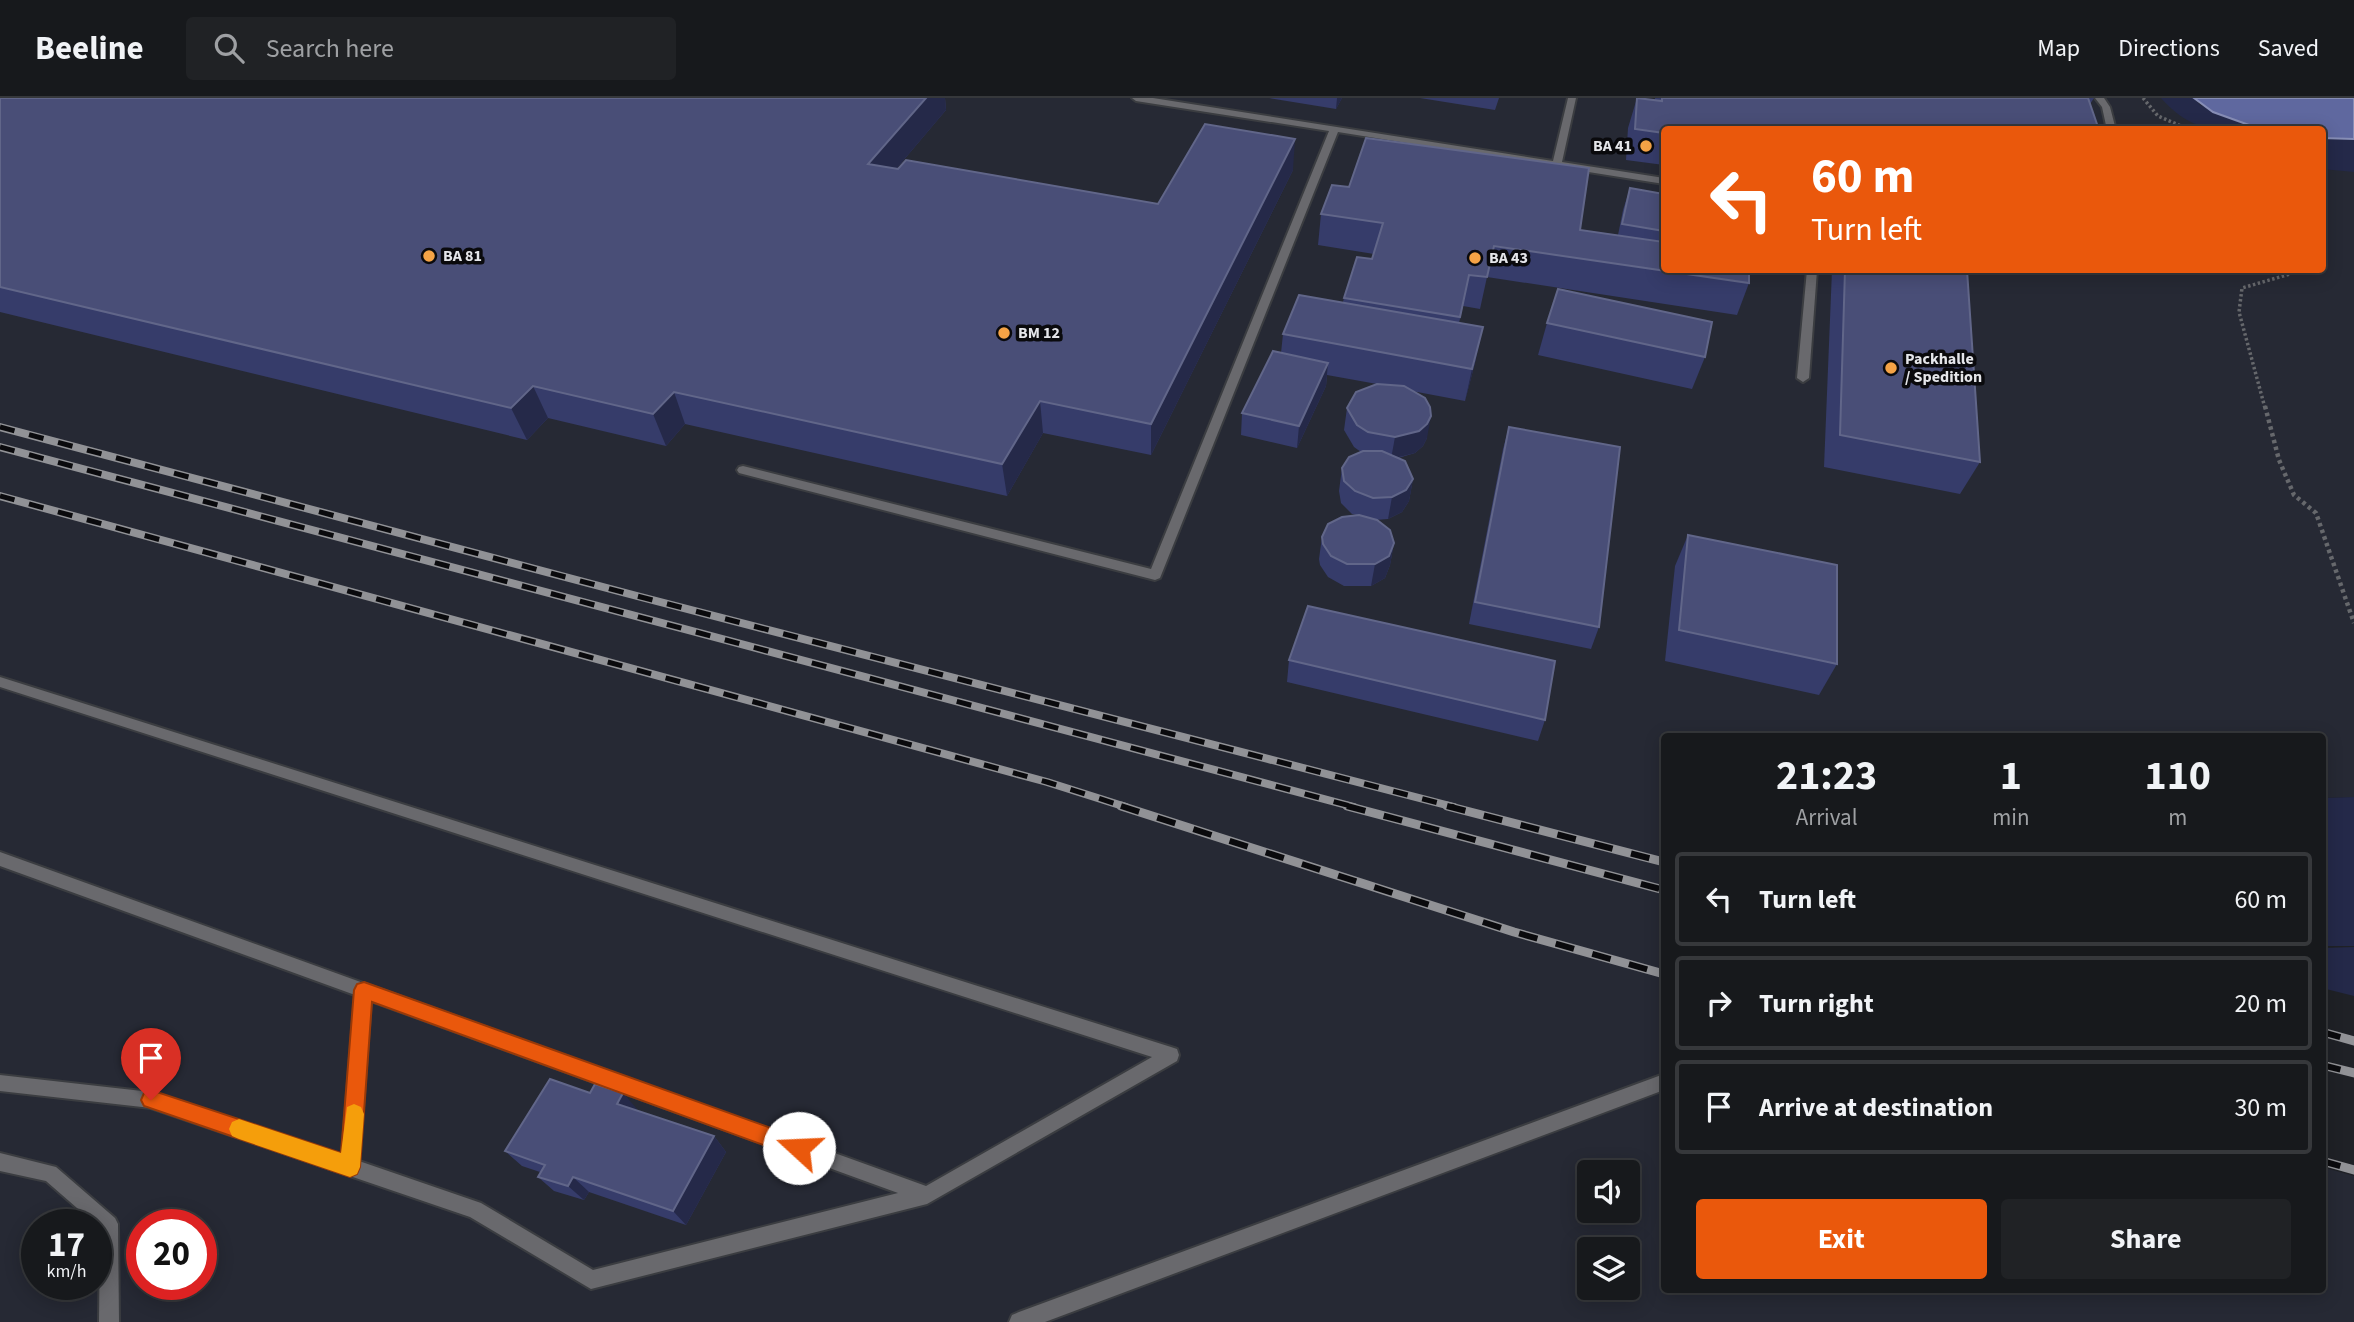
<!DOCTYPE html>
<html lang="en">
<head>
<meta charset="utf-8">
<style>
  body { margin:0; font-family:"Source Sans 3",sans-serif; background:#202225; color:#f1f3f6; height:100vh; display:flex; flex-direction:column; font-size:26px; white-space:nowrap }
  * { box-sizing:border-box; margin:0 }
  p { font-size:23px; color:#9ea0a3 }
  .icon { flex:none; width:38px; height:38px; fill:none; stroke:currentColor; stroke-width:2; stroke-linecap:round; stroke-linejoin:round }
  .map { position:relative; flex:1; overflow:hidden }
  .drawer { position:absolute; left:1661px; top:635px; width:665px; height:560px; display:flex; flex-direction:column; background:#17191c; border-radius:7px; box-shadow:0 4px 18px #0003,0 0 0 2px #36383b }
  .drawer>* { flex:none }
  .hud { position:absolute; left:1661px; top:28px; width:665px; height:147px; border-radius:7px; box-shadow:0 4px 18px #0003,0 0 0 2px #36383b; background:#ea580c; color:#fff; overflow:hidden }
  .fabs { position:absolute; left:1577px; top:1062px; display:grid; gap:14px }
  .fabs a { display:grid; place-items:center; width:63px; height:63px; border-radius:7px; background:#17191c; box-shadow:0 4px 18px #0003,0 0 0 2px #36383b; font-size:35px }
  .speed { position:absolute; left:21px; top:1111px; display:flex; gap:14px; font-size:35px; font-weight:700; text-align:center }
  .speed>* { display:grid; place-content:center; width:91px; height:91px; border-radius:50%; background:#17191c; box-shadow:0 4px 18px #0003,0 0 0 2px #36383b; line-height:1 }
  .speed small { font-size:18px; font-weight:400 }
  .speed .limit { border:10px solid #d22; background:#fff; color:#111 }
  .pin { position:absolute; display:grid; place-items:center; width:60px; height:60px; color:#fff; margin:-72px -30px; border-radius:50% 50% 50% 0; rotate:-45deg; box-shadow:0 0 7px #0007 }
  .pin .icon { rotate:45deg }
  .me { position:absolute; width:77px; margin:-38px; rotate:290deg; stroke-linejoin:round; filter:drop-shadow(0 0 5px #0008) }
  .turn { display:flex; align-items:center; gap:24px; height:147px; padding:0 35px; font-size:32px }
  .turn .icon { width:91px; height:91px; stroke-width:2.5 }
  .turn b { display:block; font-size:49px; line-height:60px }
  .eta { display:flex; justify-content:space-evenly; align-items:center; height:119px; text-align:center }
  .eta b { font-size:42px; font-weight:700; line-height:49px }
  .button { display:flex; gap:14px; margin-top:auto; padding:14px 35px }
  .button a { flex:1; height:80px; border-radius:7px; background:#ea580c; color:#fff; font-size:28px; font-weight:700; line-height:80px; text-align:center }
  .button a+a { background:#202225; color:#f1f3f6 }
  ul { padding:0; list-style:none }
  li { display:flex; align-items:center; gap:21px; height:94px; margin:0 14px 10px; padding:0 21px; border:4px solid #36383b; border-radius:7px }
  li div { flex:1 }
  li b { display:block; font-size:26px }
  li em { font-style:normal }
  header { display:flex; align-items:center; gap:42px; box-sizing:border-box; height:98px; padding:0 35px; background:#17191c; border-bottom:2px solid #36383b }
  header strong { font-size:33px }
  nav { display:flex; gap:38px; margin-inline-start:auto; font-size:24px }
  .search { width:490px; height:63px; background:#202225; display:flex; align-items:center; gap:18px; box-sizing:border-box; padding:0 24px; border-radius:7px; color:#9ea0a3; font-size:26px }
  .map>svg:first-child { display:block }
  .built { fill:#262934; fill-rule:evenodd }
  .green { fill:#242949 }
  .water { fill:#5f689f; stroke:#878eb6; stroke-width:2 }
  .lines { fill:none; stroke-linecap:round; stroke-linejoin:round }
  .lane-casing { stroke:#3b3d41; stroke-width:4 }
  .street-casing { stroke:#3b3d41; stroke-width:4 }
  .path-far1 { stroke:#66686c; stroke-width:3.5; stroke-dasharray:2.5 2.5; stroke-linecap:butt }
  .path { stroke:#66686c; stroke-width:4.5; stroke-dasharray:3.5 3.5; stroke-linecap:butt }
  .lane { fill:#69696d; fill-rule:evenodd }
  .street { fill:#69696d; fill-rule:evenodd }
  .rail-far1-casing { stroke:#919296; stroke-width:8 }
  .rail-casing { stroke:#919296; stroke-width:9 }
  .rail-far1 { stroke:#0a0a0d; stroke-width:5; stroke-dasharray:15; stroke-linecap:butt }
  .rail { stroke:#0a0a0d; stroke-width:6; stroke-dasharray:19; stroke-linecap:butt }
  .wall { fill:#363c6a }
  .shaded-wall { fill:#252949 }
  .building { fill:#494e77; stroke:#616689; stroke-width:2 }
  .route { fill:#ea580c; stroke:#983908; stroke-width:2 }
  .slow { fill:#f59e0b }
  .poi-dot { fill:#f5a346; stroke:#0a0a0d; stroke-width:2.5 }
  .labels { text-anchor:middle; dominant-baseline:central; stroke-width:7; stroke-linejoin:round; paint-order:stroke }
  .far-poi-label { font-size:16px; font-weight:bold; fill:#e5e6ea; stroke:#0a0a0d; text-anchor:start }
</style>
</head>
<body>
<header>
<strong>Beeline</strong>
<div class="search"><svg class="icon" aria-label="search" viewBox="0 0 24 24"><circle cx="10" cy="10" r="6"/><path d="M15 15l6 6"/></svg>Search here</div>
<nav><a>Map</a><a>Directions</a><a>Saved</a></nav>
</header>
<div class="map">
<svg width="2354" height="1224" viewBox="0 0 2354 1224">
  <rect width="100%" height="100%" fill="#1f2126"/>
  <!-- built -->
  <path class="built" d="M 0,0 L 2354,0 L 2354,699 L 2322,700 L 2322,639 L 1664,639 L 1664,1192 L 2322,1192 L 2322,1069 L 2354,1078 L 2354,1224 L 0,1224 ZM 1664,32 L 2322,32 L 2322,172 L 1664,172 ZM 1589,1074 L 1628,1074 L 1628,1113 L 1589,1113 ZM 37,1127 L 96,1127 L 96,1186 L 37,1186 ZM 142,1127 L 201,1127 L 201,1186 L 142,1186 ZM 1589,1152 L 1628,1152 L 1628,1190 L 1589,1190 Z"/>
  <!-- green -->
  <g class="green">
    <path d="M 2161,0 L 2194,0 L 2200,7 L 2260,31 C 2216,31 2193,36 2161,0 Z"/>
    <path d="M 2322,40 L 2354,41 L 2354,74 L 2322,71 Z"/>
    <path d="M 2354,699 L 2354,848 L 2322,848 L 2322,700 Z"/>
    <path d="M 2354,849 L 2354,898 L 2322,890 L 2322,850 Z"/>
  </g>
  <!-- water -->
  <path class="water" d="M 2194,0 L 2354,0 L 2354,41 L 2322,40 L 2322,32 L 2260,31 L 2213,14 Z"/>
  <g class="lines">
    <!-- lane casing -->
    <g class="lane-casing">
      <g id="lane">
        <path d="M 1132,0 L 1153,0 L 1553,63 L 1568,0 L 1576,0 L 1562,64 L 1664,80 L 1664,86 L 1338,34 L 1160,480 L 1155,482 L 739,375 L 737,372 L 739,369 L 743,368 L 1151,471 L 1329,33 L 1136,3 Z"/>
        <path d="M 2095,0 L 2104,0 L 2110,9 L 2116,32 L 2107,32 L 2102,9 Z"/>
        <path d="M 1807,172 L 1817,172 L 1809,280 L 1803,284 L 1797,280 Z"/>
        <path d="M 0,579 L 1171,949 L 1177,951 L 1179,957 L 1177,963 L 927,1106 L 591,1191 L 470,1119 L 151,1010 L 0,993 L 0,977 L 151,994 L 342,1057 L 355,897 L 0,768 L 0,754 L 926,1088 L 1152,959 L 0,589 ZM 371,903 L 898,1095 L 593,1172 L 481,1105 L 359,1063 Z"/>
        <path d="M 1664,976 L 1664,992 L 1045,1224 L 1009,1224 L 1012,1217 L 1019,1214 Z"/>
      </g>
    </g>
    <!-- street casing -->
    <g class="street-casing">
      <path id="street" d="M 0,1055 L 56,1069 L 115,1120 L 118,1126 L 119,1224 L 99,1224 L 100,1130 L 46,1083 L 0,1073 Z"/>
    </g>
    <!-- path-far1 -->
    <g class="path-far1">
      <path d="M 2143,0 L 2158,18 L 2190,32"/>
      <path d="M 2265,310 L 2239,214 L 2242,190 L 2290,176 L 2291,172"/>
    </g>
    <!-- path -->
    <path class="path" d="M 2265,308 L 2279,362 L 2294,397 L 2316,415 L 2354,525"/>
    <!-- lane -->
    <use href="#lane" class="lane"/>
    <!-- street -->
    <use href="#street" class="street"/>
    <!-- rail-far1 casing -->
    <g class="rail-far1-casing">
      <g id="rail-far1">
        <path d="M 0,329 L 637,498 L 1454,709"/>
        <path d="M 0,349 L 1354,709"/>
        <path d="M 0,398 L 1047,684 L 1126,709"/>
      </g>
    </g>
    <!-- rail casing -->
    <g class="rail-casing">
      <g id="rail">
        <path d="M 1121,708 L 1514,834 L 1664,876"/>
        <path d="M 1347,708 L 1664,792"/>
        <path d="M 1447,708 L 1664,764"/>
        <path d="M 2322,934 L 2354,943"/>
        <path d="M 2322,967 L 2354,975"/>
        <path d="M 2322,1063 L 2354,1072"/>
      </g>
    </g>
    <!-- rail-far1 -->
    <use href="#rail-far1" class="rail-far1"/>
    <!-- rail -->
    <use href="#rail" class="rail"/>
  </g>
  <!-- wall -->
  <g class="wall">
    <path d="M 0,0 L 945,0 L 946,12 L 896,71 L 1158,106 L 1293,72 L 1151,357 L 1043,335 L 1007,398 L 685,326 L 666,348 L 548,320 L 527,342 L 0,214 Z"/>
    <path d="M 1269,0 L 1342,0 L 1336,11 Z"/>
    <path d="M 1420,0 L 1499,0 L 1495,12 Z"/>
    <path d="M 1637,0 L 1655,2 L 1655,0 L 2094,0 L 2090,6 L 1664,32 L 1664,67 L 1626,62 L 1628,30 Z"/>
    <path d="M 1630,90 L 1664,96 L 1664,172 L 1776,172 L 1774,176 L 1749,172 L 1749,185 L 1737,217 L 1487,179 L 1480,211 L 1463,208 L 1459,225 L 1476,261 L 1465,303 L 1412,293 L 1427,340 L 1423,348 L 1415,355 L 1398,360 L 1413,381 L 1409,403 L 1402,414 L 1388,421 L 1375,422 L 1394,445 L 1390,467 L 1385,480 L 1371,488 L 1344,488 L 1328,479 L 1320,467 L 1319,461 L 1322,439 L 1356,417 L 1352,416 L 1341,405 L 1339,393 L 1342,370 L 1361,354 L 1354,349 L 1344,332 L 1347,310 L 1377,286 L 1327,277 L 1326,288 L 1297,350 L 1241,337 L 1242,315 L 1281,255 L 1283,236 L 1343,204 L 1344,200 L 1372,161 L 1374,156 L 1318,147 L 1321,116 L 1580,132 L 1618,137 L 1623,112 Z"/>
    <path d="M 1832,172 L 1967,172 L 1980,364 L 1960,396 L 1824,369 Z"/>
    <path d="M 1547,225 L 1705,259 L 1692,291 L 1538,257 Z"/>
    <path d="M 1509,329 L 1599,529 L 1591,551 L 1469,526 L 1503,351 Z"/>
    <path d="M 1688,437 L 1837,566 L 1819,597 L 1665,563 L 1675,468 Z"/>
    <path d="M 1289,562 L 1545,622 L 1538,643 L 1287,584 Z"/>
    <path d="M 623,995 L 636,1012 L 714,1038 L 726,1054 L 686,1127 L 589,1094 L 584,1102 L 554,1093 L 538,1079 L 540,1074 L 522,1068 L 505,1053 Z"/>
  </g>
  <!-- shaded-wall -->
  <g class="shaded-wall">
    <path d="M 926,0 L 945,0 L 946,12 L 874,97 L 868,66 Z"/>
    <path d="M 1337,0 L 1342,0 L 1336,11 Z"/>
    <path d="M 1295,41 L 1293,72 L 1151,357 L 1151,326 Z"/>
    <path d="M 1483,229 L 1476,261 L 1465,303 L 1472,271 Z"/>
    <path d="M 1328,265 L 1326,288 L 1297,350 L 1299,328 Z"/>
    <path d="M 533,288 L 548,320 L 527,342 L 511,310 Z"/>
    <path d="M 674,294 L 685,326 L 666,348 L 653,316 Z"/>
    <path d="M 1040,303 L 1043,335 L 1007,398 L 1002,366 Z"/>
    <path d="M 1431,318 L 1427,340 L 1423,348 L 1415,355 L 1391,361 L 1395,339 Z"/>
    <path d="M 1413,381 L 1409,403 L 1402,414 L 1388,421 L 1392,399 Z"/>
    <path d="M 1394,445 L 1390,467 L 1385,480 L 1371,488 L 1375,466 Z"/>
    <path d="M 623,995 L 637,1011 L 631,1021 L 617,1006 Z"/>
    <path d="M 714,1038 L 726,1054 L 686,1127 L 673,1113 Z"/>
    <path d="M 573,1079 L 589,1094 L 584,1102 L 568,1088 Z"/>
  </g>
  <!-- building -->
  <g class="building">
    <path d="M 0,0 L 926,0 L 868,66 L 898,71 L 906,62 L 1158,106 L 1205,26 L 1295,41 L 1151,326 L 1040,303 L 1002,366 L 674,294 L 653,316 L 533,288 L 511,310 L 0,189 Z"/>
    <path d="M 1637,0 L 1662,3 L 1662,0 L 2088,0 L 2099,32 L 1664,32 L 1664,35 L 1635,31 Z"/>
    <path d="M 1366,40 L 1589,70 L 1580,132 L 1664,144 L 1664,172 L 1749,172 L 1749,185 L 1494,148 L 1487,179 L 1469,177 L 1460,219 L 1344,200 L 1357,159 L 1372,161 L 1383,125 L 1321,116 L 1332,87 L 1349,89 Z"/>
    <path d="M 1630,90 L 1664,96 L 1664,133 L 1622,126 Z"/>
    <path d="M 1845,172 L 1967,172 L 1980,364 L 1840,337 Z"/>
    <path d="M 1558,191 L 1712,224 L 1705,259 L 1547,225 Z"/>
    <path d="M 1299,197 L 1483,229 L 1472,271 L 1283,236 Z"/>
    <path d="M 1273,253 L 1328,265 L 1299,328 L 1242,315 Z"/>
    <path d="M 1377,286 L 1404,288 L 1425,300 L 1430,309 L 1431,318 L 1427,326 L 1419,333 L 1395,339 L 1368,334 L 1357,327 L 1347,310 L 1356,294 Z"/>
    <path d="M 1509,329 L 1620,349 L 1599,529 L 1475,504 Z"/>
    <path d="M 1363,353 L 1382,353 L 1405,363 L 1413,381 L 1406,392 L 1392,399 L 1373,400 L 1355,393 L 1344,383 L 1342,370 L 1349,359 Z"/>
    <path d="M 1359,417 L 1377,422 L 1390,432 L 1394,445 L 1389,458 L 1375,466 L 1347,466 L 1331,458 L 1323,446 L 1322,439 L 1328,426 L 1342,419 Z"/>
    <path d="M 1688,437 L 1837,467 L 1837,566 L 1679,532 Z"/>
    <path d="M 1308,508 L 1555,563 L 1545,622 L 1289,562 Z"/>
    <path d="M 550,981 L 590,995 L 595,986 L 623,995 L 617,1006 L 714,1038 L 673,1113 L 573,1079 L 568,1088 L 538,1079 L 545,1067 L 505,1053 Z"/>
  </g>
  <!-- route -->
  <path class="route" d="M 364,884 L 799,1040 L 806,1043 L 809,1050 L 806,1057 L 799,1060 L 372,904 L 360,1069 L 357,1076 L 350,1079 L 144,1008 L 141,1002 L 144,995 L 151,992 L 341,1055 L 354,892 L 357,886 Z"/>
  <!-- slow -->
  <path class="slow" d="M 354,1006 L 361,1009 L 364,1016 L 360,1069 L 357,1076 L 350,1079 L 239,1041 L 232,1038 L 229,1031 L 232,1024 L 239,1021 L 341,1055 L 347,1009 Z"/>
  <!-- markers -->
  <g class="poi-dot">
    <circle cx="1646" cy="48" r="7"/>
    <circle cx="429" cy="158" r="7"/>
    <circle cx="1475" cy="160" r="7"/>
    <circle cx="1004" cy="235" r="7"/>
    <circle cx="1891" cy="270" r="7"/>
  </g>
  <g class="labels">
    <!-- far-poi labels -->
    <g class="far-poi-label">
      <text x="1632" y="48" text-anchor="end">BA 41</text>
      <text x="443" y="158">BA 81</text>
      <text x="1489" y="160">BA 43</text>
      <text x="1018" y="235">BM 12</text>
      <text x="1905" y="261">Packhalle<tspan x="1905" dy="18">/ Spedition</tspan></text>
    </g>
  </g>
</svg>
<div class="fabs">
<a><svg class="icon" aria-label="sound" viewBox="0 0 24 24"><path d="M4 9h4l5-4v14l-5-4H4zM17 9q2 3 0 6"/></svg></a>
<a><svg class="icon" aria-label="layers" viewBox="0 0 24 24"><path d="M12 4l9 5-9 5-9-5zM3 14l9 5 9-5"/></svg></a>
</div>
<div class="speed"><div>17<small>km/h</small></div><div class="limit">20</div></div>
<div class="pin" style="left:151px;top:1002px;background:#d93025"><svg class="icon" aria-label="arrive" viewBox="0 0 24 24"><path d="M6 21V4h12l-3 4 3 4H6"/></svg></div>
<svg class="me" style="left:799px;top:1050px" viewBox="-20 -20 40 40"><circle r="19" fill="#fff"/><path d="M0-13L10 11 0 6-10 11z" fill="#ea580c"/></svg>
<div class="hud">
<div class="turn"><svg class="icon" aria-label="left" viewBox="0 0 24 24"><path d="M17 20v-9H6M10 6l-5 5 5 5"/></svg><div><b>60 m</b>Turn left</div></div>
</div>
<section class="drawer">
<div class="eta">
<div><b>21:23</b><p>Arrival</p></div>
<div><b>1</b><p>min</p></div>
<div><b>110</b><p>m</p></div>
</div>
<ul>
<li><svg class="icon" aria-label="left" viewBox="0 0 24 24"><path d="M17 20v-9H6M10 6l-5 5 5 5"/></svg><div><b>Turn left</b></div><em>60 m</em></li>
<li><svg class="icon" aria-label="right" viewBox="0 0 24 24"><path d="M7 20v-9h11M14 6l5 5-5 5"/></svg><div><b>Turn right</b></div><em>20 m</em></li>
<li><svg class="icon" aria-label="arrive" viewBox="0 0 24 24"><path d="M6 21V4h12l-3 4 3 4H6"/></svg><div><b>Arrive at destination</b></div><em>30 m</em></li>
</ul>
<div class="button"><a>Exit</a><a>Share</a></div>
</section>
</div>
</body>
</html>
